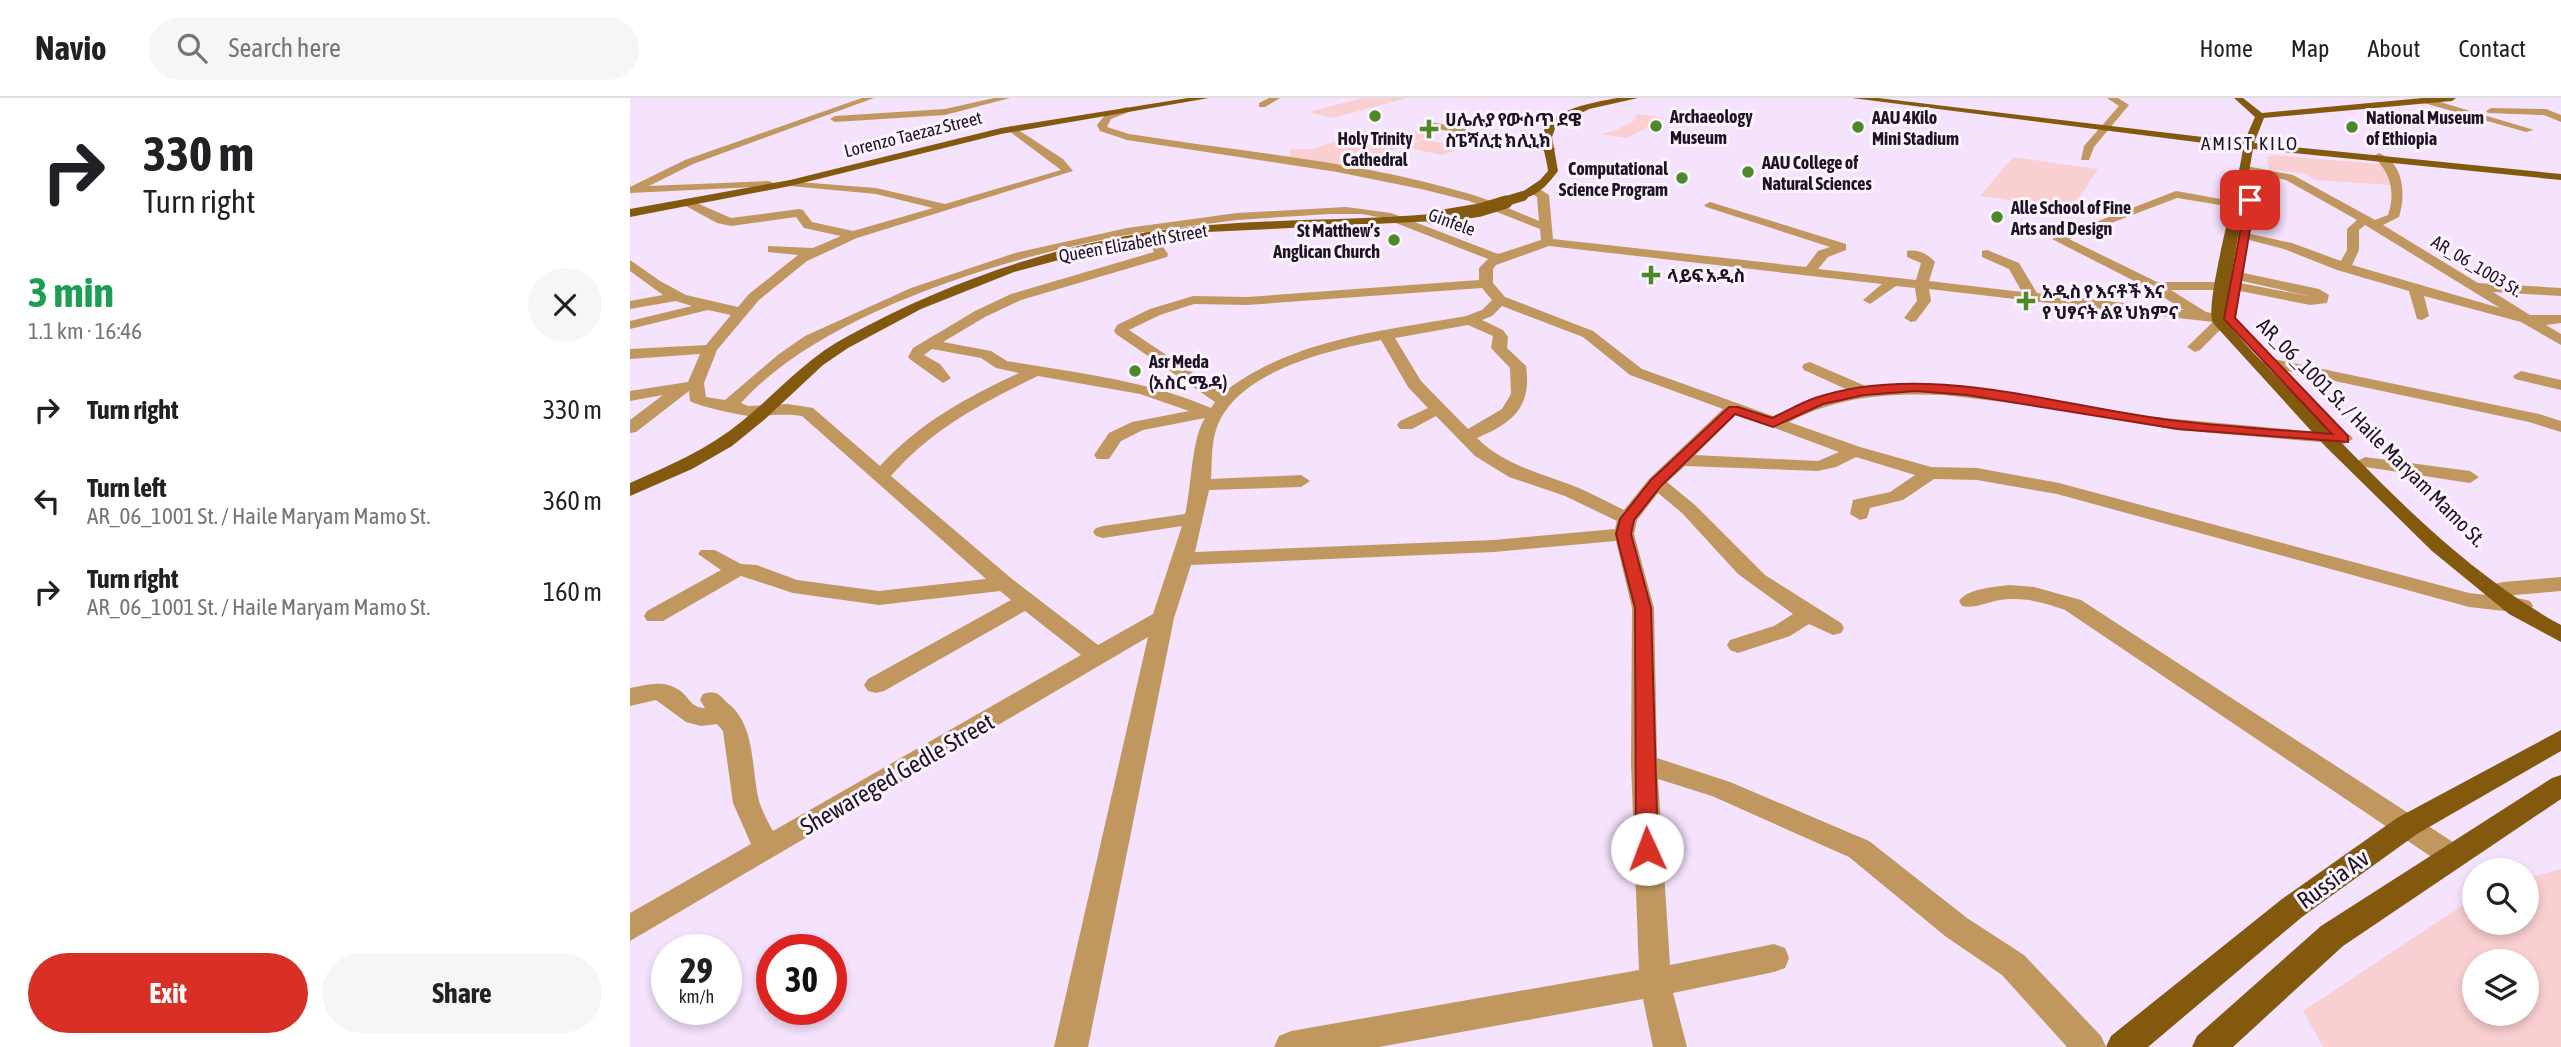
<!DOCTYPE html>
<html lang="en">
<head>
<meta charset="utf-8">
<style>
  body { margin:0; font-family:"Asap Condensed","Noto Sans Ethiopic",sans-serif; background:#f6f6f6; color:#202124; height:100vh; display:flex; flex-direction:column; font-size:26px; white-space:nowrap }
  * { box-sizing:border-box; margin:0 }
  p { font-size:23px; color:#757577 }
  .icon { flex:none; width:38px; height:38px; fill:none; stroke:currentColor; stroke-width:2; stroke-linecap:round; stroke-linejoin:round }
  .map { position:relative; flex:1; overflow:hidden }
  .side { display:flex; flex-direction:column; background:#fff; width:630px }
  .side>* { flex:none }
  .hud { background:#fff; color:#202124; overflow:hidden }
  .fabs { position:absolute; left:1832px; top:760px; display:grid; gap:14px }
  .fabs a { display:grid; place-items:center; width:77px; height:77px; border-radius:50%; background:#fff; box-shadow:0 4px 10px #0003; font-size:35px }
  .speed { position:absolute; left:21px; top:836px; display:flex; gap:14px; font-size:35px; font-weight:700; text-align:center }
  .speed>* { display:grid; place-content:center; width:91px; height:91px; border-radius:50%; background:#fff; box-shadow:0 4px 10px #0003; line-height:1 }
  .speed small { font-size:18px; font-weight:400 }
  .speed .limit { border:10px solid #d22; background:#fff; color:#111 }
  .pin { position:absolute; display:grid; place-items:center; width:60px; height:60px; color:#fff; margin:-30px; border-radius:14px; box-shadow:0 4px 10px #0006 }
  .me { position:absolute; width:77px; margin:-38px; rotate:358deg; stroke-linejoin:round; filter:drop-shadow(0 0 5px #0008) }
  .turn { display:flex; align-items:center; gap:24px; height:147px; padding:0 28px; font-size:32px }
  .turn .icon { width:91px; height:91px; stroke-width:2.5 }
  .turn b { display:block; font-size:49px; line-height:60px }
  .round { display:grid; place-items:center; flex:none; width:74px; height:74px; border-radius:37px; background:#f6f6f6 }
  .overview { display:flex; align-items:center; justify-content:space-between; height:119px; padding:0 28px }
  h1 { font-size:42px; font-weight:700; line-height:52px; color:#1e9e55 }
  .button { display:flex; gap:14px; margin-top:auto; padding:14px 28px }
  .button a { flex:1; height:80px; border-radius:42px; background:#d93025; color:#fff; font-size:28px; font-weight:700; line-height:80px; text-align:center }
  .button a+a { background:#f6f6f6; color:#202124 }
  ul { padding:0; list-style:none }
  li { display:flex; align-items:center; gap:21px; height:91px; padding:0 28px }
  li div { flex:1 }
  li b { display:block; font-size:26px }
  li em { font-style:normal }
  header { display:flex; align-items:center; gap:42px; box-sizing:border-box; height:98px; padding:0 35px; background:#fff; border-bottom:2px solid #e0e0e0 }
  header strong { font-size:33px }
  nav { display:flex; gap:38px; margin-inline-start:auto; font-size:24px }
  .search { width:490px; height:63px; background:#f6f6f6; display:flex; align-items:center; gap:18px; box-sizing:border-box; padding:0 24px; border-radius:38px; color:#757577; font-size:26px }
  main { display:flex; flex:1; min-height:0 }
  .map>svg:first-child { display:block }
  .green { fill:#facfd1; fill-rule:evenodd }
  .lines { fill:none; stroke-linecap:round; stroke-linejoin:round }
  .minor { fill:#c0985f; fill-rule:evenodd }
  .major { fill:#83590d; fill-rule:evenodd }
  .major-bridge-far1 { stroke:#83590d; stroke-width:10 }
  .major-bridge { stroke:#83590d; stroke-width:13 }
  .route { fill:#d93025; stroke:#8d1f18; stroke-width:2 }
  .poi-dot { fill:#4e8927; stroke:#fbf4fe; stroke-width:2.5 }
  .labels { text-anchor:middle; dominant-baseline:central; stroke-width:6; stroke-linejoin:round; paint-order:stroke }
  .far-poi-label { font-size:18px; font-weight:bold; fill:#1e1323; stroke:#fbf4fe; text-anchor:start }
  .far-street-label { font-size:18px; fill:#1e1323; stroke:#fbf4fe }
  .far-neighbourhood-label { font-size:19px; letter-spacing:2px; fill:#1e1323; stroke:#fbf4fe }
  .street-label { font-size:21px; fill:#1e1323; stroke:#fbf4fe }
  .near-street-label { font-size:24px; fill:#1e1323; stroke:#fbf4fe }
</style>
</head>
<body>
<header>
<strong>Navio</strong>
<div class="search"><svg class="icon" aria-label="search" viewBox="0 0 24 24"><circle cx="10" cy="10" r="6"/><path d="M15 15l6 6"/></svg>Search here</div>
<nav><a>Home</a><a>Map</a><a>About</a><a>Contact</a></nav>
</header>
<main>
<section class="side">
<div class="hud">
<div class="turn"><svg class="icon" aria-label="right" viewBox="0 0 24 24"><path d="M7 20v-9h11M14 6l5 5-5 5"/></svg><div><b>330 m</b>Turn right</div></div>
</div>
<div class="overview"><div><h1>3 min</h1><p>1.1 km · 16:46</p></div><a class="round"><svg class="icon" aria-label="close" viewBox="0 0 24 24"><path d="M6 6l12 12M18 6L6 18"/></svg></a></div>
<ul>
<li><svg class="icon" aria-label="right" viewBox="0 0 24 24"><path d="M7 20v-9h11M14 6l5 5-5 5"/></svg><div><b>Turn right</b></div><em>330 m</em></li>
<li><svg class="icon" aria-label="left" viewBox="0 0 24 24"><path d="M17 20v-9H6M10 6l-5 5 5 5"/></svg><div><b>Turn left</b><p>AR_06_1001 St. / Haile Maryam Mamo St.</p></div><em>360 m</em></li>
<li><svg class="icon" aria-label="right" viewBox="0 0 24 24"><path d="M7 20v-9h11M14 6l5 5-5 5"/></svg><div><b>Turn right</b><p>AR_06_1001 St. / Haile Maryam Mamo St.</p></div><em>160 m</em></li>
</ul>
<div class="button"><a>Exit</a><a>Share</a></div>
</section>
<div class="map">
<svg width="1931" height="949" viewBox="0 0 1931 949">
  <rect width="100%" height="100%" fill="#f5e2fd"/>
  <!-- green -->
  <g class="green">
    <path d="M 733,0 L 777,0 L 703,20 L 678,14 Z"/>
    <path d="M 1009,16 L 1034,20 L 997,40 L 970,36 L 984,33 L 1007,21 L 1003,19 Z"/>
    <path d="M 734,33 L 769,40 L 790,33 L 803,36 L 719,70 L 659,60 L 661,51 L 683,51 Z"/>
    <path d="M 793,41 L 832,50 L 812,57 L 773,49 Z"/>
    <path d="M 1642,57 L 1751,66 L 1761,87 L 1686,82 L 1675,76 L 1639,71 L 1637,60 Z"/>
    <path d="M 1383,59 L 1468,71 L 1442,111 L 1350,98 Z"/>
    <path d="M 1931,771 L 1931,949 L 1693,949 L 1673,913 L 1844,800 L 1844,824 L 1897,824 L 1897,780 ZM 1844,863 L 1897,863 L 1897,915 L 1844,915 Z"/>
  </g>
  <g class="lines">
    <!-- minor -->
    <g class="minor">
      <path d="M 232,0 L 244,0 L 63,66 L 19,88 L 138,83 L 142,84 L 142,88 L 0,95 L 0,89 L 55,62 Z"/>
      <path d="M 364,0 L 380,0 L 315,17 L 205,24 L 200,21 L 205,18 L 315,11 Z"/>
      <path d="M 639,0 L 650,0 L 635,9 L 629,9 L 629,5 Z"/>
      <path d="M 1477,0 L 1488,0 L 1499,7 L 1464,49 L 1459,62 L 1451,62 L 1454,48 L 1489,8 Z"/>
      <path d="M 1794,1 L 1800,1 L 1904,32 L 1896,34 L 1794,5 Z"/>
      <path d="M 496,9 L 499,10 L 499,14 L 481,21 L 477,29 L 499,36 C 612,54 730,63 840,96 C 864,103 886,114 909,123 L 907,99 L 898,92 L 908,90 L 919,97 L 923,141 L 1176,169 L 1188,153 L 1200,149 L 1076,109 L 1074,107 L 1080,104 L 1216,146 L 1216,152 L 1198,159 L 1188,171 L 1286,182 L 1291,165 L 1277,159 L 1277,153 C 1288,151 1298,156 1305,164 L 1299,183 L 1392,194 L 1379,171 L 1352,159 L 1352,153 L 1357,152 L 1389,165 L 1407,195 L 1554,212 L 1520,191 L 1422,141 L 1546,93 L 1613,105 L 1615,107 L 1609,110 L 1547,100 L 1439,141 L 1527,184 L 1605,184 L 1683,199 L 1590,178 L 1588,175 L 1595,171 L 1689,191 L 1699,197 L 1697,205 L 1680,207 L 1605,192 L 1541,192 L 1576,214 L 1592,217 L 1597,225 L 1570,252 L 1565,254 L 1557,249 L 1583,224 L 1299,191 L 1301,203 L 1286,223 L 1281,224 L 1274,220 L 1287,203 L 1285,190 L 1266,188 L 1240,206 L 1233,202 L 1252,186 L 919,148 L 866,167 L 863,171 L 863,185 L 875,199 L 963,233 L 1012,271 L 1143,318 L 1179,302 L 1218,292 L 1174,272 L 1172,269 L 1174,266 L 1180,264 L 1238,289 L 1272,286 L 1356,291 L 1523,319 L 1720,337 L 1723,341 L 1714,346 L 1547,332 L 1399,307 L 1314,297 C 1258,295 1209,298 1159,324 L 1230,349 L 1301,369 L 1347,370 L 1429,385 L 1839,495 L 1892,501 L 1900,503 L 1903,508 L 1900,513 L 1892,515 L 1839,509 L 1427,396 L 1347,382 L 1304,381 L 1273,402 L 1240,410 L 1237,420 L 1230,422 L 1220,416 L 1223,402 L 1260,394 L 1285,377 L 1226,359 L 1206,369 L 1188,373 L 1055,368 L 1037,384 L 1065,407 L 1135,477 L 1211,525 L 1214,530 L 1211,535 L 1203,537 L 1179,526 L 1160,538 L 1108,555 L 1100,552 L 1097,547 L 1100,542 L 1144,528 L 1163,516 L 1108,476 L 1052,415 L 1028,395 L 1007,422 L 1004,436 L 1024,510 L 1027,660 L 1100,684 L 1239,743 L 1337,820 L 1394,857 L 1471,938 L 1476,949 L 1437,949 L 1372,877 L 1315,838 L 1219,759 L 1082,698 L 1028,681 L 1040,867 L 1144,846 L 1155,850 L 1159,860 L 1155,870 L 1144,874 L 1043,895 L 1057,949 L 1023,949 L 1013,901 L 749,949 L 644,949 L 649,938 L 661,933 L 1009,872 L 1001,666 L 1002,510 L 986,443 L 864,454 L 561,467 L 544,520 L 458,949 L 424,949 L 518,539 L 0,843 L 0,815 L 121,746 L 103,705 L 93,633 L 87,626 L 71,628 L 56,624 L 26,602 L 0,608 L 0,590 C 16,587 33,581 49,592 C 59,598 60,610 75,610 L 70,602 L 73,596 C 89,591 90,599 100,607 C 126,630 121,671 129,703 C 132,713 138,724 143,733 L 451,557 L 395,513 L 254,593 L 246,595 L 238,593 L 234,587 L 238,581 L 381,502 L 370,493 L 249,507 L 163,495 L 111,478 L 33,523 L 17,523 L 14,518 L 17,513 L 91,472 L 68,456 L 71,452 L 85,452 L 111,466 L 127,467 L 167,482 L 249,493 L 356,481 L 172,318 C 154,315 138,318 120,318 C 112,318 64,307 60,303 L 59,293 L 6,334 L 0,335 L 0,322 L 33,297 L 0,303 L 0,293 L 58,284 L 70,256 L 0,261 L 0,251 L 76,247 L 101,217 L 78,212 L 0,231 L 0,223 L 62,208 L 46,203 L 0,211 L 0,203 L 33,197 L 0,173 L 0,162 L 30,183 L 56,197 L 108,209 L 119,196 L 168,157 L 138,154 L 138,148 L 183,150 L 211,138 L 174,130 L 166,119 L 101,128 L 87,125 L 54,107 L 54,103 L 62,103 L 101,120 L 169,111 L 173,112 L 182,124 L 223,133 L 303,110 L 246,96 L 160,88 L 156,87 L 156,83 L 246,90 L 315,106 L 431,72 L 379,33 L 379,29 L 382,28 L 433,61 L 443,73 L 227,140 L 177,163 L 129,202 L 87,252 L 74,285 L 76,299 L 95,302 L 149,256 L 175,238 L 281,190 L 385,155 L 497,130 L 607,115 L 716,109 L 761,115 L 868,156 L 911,142 L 910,131 L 839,103 L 791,91 L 707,74 L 497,42 L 470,33 L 467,27 L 475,17 ZM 700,116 L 732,116 L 753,120 L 858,161 L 849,170 L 849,182 L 617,199 L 563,198 L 520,211 L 487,227 L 484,233 L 486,236 L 585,304 L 581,310 C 516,282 446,275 377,263 L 361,253 L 313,244 L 355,219 L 391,202 L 537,159 L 538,156 L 522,133 L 607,122 ZM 514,134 L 524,154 L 381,196 L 345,213 L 283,250 L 278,259 L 281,262 L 313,285 L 321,280 L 310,266 L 294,257 L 302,251 L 351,260 L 366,270 L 389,275 C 337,299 289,325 250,368 L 183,310 L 158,306 L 118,308 L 111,305 C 195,211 391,154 514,134 ZM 852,190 L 862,202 L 852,212 L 836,218 C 753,233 661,241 593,295 L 499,232 L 530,217 L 564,206 L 617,207 ZM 872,208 L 953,239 L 1000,277 L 1093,311 L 1019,381 L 994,412 C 979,405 965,397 949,390 C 913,375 876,369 847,340 C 883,325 902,309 896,268 L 877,250 L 878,239 L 873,232 L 852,222 L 862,218 ZM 838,227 L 863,238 L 861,250 L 880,270 L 881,296 L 872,311 L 838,331 L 791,283 L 765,240 ZM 751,242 L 778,289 L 798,310 L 770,323 L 767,327 L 770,331 L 782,331 L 806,318 L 845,358 L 879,379 L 935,398 L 987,423 L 985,431 L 864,442 L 565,454 L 579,392 L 671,389 L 680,383 L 671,377 L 581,381 C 582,365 581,348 586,332 C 604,274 699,252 751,242 ZM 408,278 L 510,296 L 559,313 L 502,324 L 479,335 L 464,357 L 467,361 L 479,361 L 491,343 L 513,332 L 575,320 C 561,342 562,388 555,416 L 473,428 L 466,430 L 463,434 L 466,438 L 473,440 L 552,428 L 523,516 L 468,547 L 382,481 L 261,378 C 302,331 352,305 408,278 ZM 1107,316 L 1209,354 L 1188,363 L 1065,357 Z"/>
      <path d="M 1861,10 L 1916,11 L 1931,17 L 1931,24 L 1914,17 L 1858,15 L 1856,13 Z"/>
      <path d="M 801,24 L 921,48 L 926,51 L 921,54 L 798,29 L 796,27 Z"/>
      <path d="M 1749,55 C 1774,65 1776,96 1769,119 L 1753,127 L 1848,185 L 1931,190 L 1931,198 L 1863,194 L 1900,217 L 1931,217 L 1931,225 L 1916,227 L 1931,236 L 1931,247 L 1891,224 L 1794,198 L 1799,218 L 1792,222 L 1787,221 L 1779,193 L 1707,172 L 1654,151 L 1596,136 L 1602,132 L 1662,145 L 1711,163 L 1717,152 L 1717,131 L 1727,122 L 1656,82 L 1611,71 L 1616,68 L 1663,77 L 1745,122 L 1758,117 C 1766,93 1760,76 1744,58 ZM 1735,127 L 1740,130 L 1870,210 L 1722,167 L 1729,152 L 1729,132 Z"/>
      <path d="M 1639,260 L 1909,316 L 1931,323 L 1931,334 L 1899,324 L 1633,268 L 1631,265 L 1633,262 Z"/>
      <path d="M 1891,273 L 1931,282 L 1931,292 L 1885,281 L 1883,278 Z"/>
      <path d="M 1735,359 L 1840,373 L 1849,379 L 1840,385 L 1729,368 L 1726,364 Z"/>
      <path d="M 1931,479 L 1931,493 L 1873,498 L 1865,496 L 1862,491 L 1865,486 L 1873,484 Z"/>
      <path d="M 1380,487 L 1404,489 L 1451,502 L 1832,750 L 1836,758 L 1832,766 L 1822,770 L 1812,766 L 1435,512 C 1414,504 1393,499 1370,502 C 1357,504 1345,511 1332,508 L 1329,503 C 1338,490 1365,489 1380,487 Z"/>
    </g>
    <!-- major -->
    <g class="major">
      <path d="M 558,0 L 579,0 L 371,36 L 160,88 L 0,119 L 0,111 L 160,82 L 371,30 Z"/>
      <path d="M 987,0 L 1008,0 L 959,11 L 926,28 L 922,39 L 928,73 C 919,85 905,102 889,100 L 889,96 L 910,82 L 918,73 C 917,61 912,51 913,39 C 913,12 966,4 987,0 Z"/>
      <path d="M 1222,0 L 1248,0 L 1614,44 L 1625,19 L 1604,0 L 1613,0 L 1632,15 L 1793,0 L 1826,0 L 1822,3 L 1634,20 L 1624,45 L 1931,76 L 1931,82 L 1623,51 L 1594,220 C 1618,252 1650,281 1678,310 C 1754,389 1834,474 1931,527 L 1931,544 L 1879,516 L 1802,453 L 1695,348 L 1583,225 C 1573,208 1610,80 1613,50 Z"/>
      <path d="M 802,116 L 808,120 L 806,123 L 577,134 L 477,149 L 384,174 L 291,211 L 218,250 L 193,267 L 134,322 L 102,348 L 62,371 L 0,398 L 0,385 C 39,368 78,351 111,324 C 147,295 176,260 218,238 C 329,177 453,137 580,127 C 654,121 728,122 802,116 Z"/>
      <path d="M 1931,632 L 1931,653 L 1787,736 L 1672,819 L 1518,949 L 1476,949 L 1481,938 L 1652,801 L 1767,720 Z"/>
      <path d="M 1931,677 L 1931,701 L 1713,848 L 1603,949 L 1562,949 L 1567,938 L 1691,828 L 1922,680 Z"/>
    </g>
    <!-- major-bridge-far1 -->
    <path class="major-bridge-far1" d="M 870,105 L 893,98"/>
    <!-- major-bridge -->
    <path class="major-bridge" d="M 802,120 L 850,112 L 876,104"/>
  </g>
  <!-- route -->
  <path class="route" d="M 1620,100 L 1625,102 L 1605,220 L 1718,338 L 1718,344 L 1548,331 L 1337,297 L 1286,293 L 1234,297 L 1193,306 L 1143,329 L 1105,316 L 1031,388 L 1004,422 L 1001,436 L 1021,510 L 1028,751 L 1024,757 L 1017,760 L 1009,757 L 1006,751 L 1005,510 L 986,436 L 990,421 L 1021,382 L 1099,309 L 1108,309 L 1142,320 C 1156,314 1170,305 1185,300 C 1298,262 1433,310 1548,323 C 1599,329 1650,332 1702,336 L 1594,221 L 1616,102 Z"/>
  <!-- markers -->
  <g class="poi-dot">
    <circle cx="745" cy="18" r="7"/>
    <circle cx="1026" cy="28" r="7"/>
    <circle cx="1228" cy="29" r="7"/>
    <circle cx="1722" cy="29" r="7"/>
    <path d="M795.5 20.5h7v7h7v7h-7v7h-7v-7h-7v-7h7z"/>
    <circle cx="1118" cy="74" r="7"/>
    <circle cx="1052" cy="80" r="7"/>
    <circle cx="1367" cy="119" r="7"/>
    <circle cx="764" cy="142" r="7"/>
    <path d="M1017.5 166.5h7v7h7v7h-7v7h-7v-7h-7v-7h7z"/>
    <path d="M1392.5 192.5h7v7h7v7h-7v7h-7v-7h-7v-7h7z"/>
    <circle cx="505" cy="273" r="7"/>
  </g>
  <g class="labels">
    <!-- far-poi labels -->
    <g class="far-poi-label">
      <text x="1040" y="18">Archaeology<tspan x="1040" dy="21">Museum</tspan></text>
      <text x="1242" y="19">AAU 4Kilo<tspan x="1242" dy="21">Mini Stadium</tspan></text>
      <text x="1736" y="19">National Museum<tspan x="1736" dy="21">of Ethiopia</tspan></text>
      <text x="815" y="21">ሀሌሉያ የውስጥ ደዌ<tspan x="815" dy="21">ስፔሻሊቲ ክሊኒክ</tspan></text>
      <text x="745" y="40" text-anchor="middle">Holy Trinity<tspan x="745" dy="21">Cathedral</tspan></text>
      <text x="1132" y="64">AAU College of<tspan x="1132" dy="21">Natural Sciences</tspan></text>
      <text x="1038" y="70" text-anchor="end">Computational<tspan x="1038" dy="21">Science Program</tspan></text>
      <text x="1381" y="109">Alle School of Fine<tspan x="1381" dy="21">Arts and Design</tspan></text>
      <text x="750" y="132" text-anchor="end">St Matthew’s<tspan x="750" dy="21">Anglican Church</tspan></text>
      <text x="1037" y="177">ላይፍ አዲስ</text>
      <text x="1412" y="193">አዲስ የ እናቶች እና<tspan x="1412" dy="21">የ ህፃናት ልዩ ህክምና</tspan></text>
      <text x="519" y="263">Asr Meda<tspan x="519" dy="21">(አስር ሜዳ)</tspan></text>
    </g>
    <!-- far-street labels -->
    <g class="far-street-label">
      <text transform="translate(283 36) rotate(-14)">Lorenzo Taezaz Street</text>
      <text transform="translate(822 124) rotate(20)">Ginfele</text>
      <text transform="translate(503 145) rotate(-10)">Queen Elizabeth Street</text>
      <text transform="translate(1847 168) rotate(31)">AR_06_1003 St.</text>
    </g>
    <!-- far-neighbourhood labels -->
    <g class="far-neighbourhood-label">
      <text x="1620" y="45">AMIST KILO</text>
    </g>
    <!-- street labels -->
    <g class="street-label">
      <text transform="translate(1742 334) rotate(45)">AR_06_1001 St. / Haile Maryam Mamo St.</text>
    </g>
    <!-- near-street labels -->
    <g class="near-street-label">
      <text transform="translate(267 676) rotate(-30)">Shewareged Gedle Street</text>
      <text transform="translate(1703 781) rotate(-36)">Russia Av</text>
    </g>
  </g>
</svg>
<div class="fabs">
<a><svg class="icon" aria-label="search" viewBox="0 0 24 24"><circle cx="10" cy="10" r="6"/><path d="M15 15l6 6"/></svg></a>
<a><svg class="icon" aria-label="layers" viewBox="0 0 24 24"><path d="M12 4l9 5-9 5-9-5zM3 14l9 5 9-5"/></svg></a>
</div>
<div class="speed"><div>29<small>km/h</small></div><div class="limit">30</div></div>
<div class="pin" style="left:1620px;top:102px;background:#d93025"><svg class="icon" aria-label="arrive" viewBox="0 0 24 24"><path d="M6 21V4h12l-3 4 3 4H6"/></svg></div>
<svg class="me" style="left:1017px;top:751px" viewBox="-20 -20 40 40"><circle r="19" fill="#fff"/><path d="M0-13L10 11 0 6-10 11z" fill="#d93025"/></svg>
</div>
</main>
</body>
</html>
